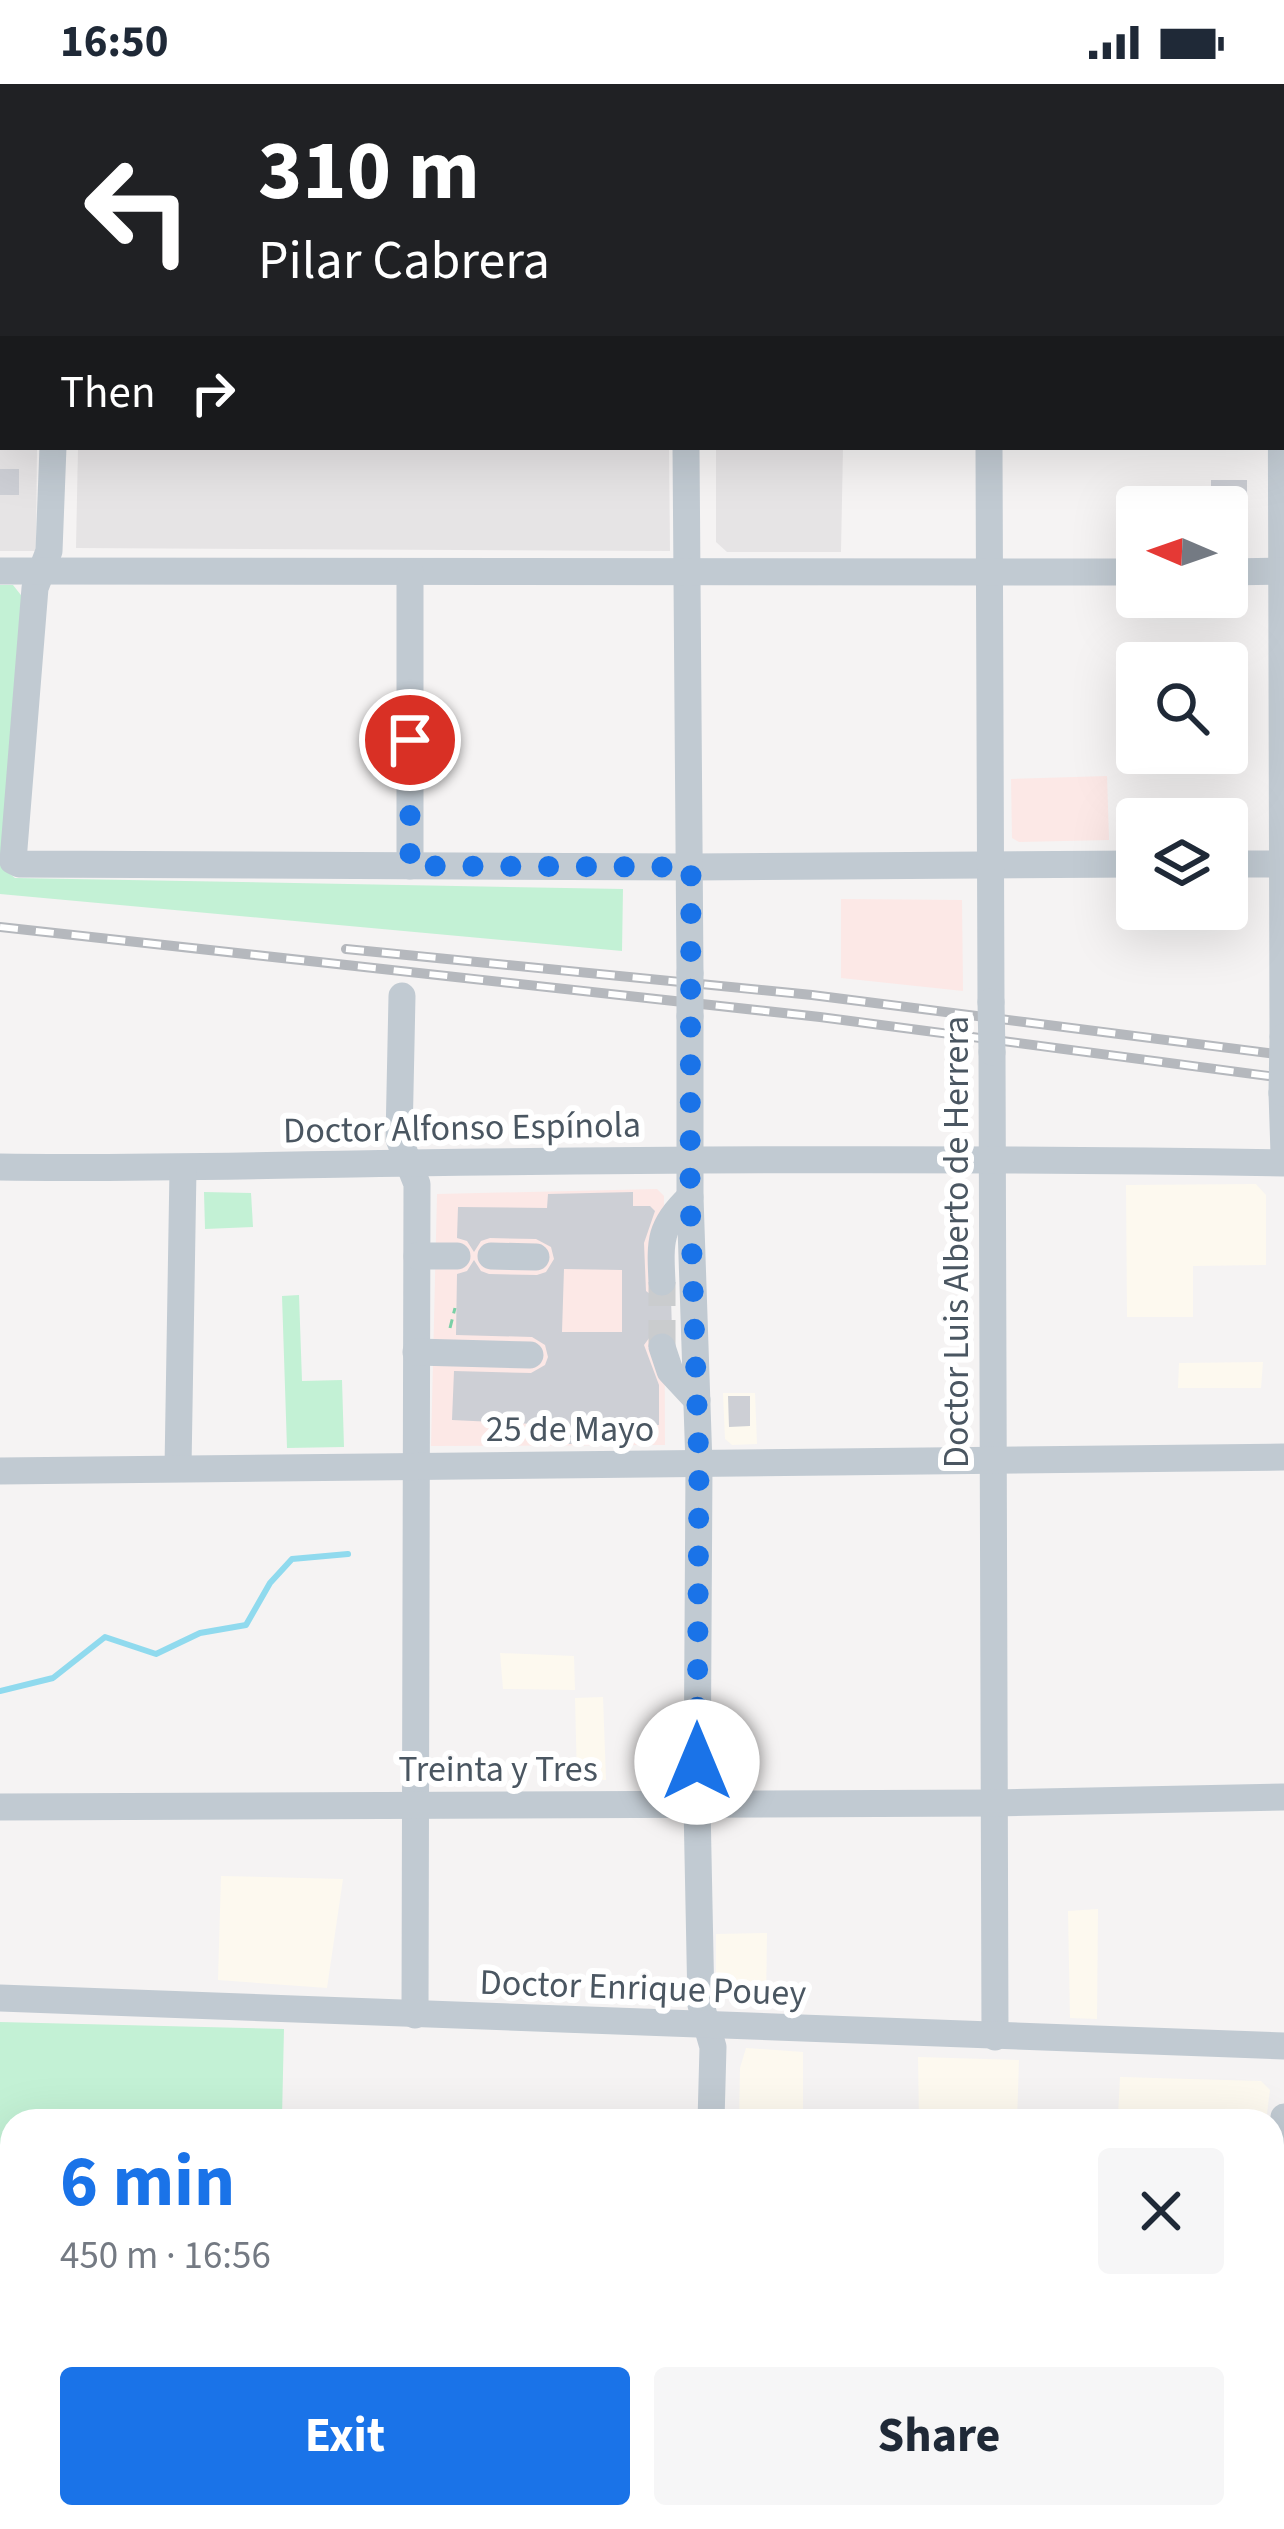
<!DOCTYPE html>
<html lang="en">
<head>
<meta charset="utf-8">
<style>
  body { margin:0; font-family:"Source Sans 3",sans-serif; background:#f6f6f7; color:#1f2937; height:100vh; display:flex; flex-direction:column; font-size:45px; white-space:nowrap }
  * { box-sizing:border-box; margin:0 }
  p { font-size:39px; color:#747a83 }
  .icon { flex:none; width:66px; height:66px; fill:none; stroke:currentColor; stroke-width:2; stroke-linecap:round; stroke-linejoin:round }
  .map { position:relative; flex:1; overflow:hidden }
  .panel { position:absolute; left:0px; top:2025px; width:1284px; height:420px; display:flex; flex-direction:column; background:#fff; border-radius:36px 36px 0 0; box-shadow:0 12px 48px #0002 }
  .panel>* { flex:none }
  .banner { position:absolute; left:0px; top:0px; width:1284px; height:366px; box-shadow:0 12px 48px #0002; background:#202124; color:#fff; overflow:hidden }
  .needle { width:78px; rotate:272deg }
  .fabs { position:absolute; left:1116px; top:402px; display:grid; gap:24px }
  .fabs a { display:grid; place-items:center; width:132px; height:132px; border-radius:12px; background:#fff; box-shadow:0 12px 48px #0002; font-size:60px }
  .pin { position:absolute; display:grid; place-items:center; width:102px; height:102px; color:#fff; margin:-51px; border:6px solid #fff; border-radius:50%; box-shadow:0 3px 12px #0007 }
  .me { position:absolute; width:132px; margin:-66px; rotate:0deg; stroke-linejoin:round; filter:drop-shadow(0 0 9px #0008) }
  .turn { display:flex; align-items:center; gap:42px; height:252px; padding:0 60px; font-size:54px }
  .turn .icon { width:156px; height:156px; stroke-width:2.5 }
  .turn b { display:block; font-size:84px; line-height:102px }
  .then { display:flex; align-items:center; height:114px; padding:0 60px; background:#0003; gap:24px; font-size:45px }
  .round { display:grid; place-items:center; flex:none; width:126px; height:126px; border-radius:12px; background:#f6f6f7 }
  .head { display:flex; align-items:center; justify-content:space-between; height:204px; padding:0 60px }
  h1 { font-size:72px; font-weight:700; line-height:90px; color:#1a73e8 }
  .primary-button { display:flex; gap:24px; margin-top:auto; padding:24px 60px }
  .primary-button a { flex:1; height:138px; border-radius:12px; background:#1a73e8; color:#fff; font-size:48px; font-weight:700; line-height:138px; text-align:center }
  .primary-button a+a { background:#f6f6f7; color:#1f2937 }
  .status { display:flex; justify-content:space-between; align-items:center; height:84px; padding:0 60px; background:#fff; direction:ltr }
  .status svg { height:33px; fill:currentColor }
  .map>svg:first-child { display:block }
  .commercial { fill:#fdf9ef }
  .education { fill:#e6e4e5 }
  .medical { fill:#fce8e6 }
  .green { fill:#c3f1d5 }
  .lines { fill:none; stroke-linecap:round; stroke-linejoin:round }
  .stream { stroke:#90daee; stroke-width:6 }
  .building { fill:#cdcfd5; fill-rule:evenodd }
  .minor-tunnel { stroke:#caccce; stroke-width:27; stroke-dasharray:27 14; stroke-linecap:butt }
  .path { stroke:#7ad0a6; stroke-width:3; stroke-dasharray:9 6; stroke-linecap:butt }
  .minor { stroke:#c1cad2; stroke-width:27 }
  .rail-casing { stroke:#b5b8bd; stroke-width:10 }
  .rail { stroke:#fff; stroke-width:6; stroke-dasharray:18; stroke-linecap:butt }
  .minor-bridge { stroke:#c1cad2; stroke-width:27 }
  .route { stroke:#1a73e8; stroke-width:21; stroke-dasharray:0 37.8 }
  .labels { text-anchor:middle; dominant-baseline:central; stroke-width:12; stroke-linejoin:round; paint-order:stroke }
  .street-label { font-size:36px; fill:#4a5661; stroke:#fff }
</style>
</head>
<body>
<div class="status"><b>16:50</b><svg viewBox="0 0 49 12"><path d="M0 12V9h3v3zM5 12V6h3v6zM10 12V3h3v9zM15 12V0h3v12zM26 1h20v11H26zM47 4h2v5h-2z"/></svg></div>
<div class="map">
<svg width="1284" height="2445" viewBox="0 0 1284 2445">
  <rect width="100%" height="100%" fill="#f5f3f3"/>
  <!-- commercial -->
  <g class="commercial">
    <path d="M 1256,1100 L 1266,1111 L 1266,1181 L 1193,1182 L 1193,1233 L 1127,1233 L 1126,1101 Z"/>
    <path d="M 1263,1278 L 1261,1304 L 1178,1304 L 1179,1279 Z"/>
    <path d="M 723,1309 L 755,1309 L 757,1360 L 732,1361 L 725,1355 Z"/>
    <path d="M 500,1569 L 574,1572 L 575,1606 L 503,1605 Z"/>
    <path d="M 603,1613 L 606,1696 L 577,1695 L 575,1614 Z"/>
    <path d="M 221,1792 L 343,1795 L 327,1904 L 218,1896 Z"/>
    <path d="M 1098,1825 L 1097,1935 L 1070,1934 L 1068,1827 Z"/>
    <path d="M 767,1849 L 766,1922 L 737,1920 L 716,1901 L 716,1850 Z"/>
    <path d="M 746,1964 L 803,1968 L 803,2037 L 739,2037 L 740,1984 Z"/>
    <path d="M 918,1973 L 1019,1976 L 1017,2037 L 919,2037 Z"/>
    <path d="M 1120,1993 L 1261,1997 L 1270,2006 L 1266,2037 L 1118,2032 Z"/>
  </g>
  <!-- education -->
  <g class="education">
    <rect x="1013" y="0" width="248" height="3"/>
    <path d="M 0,216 L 3,363 L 37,363 L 36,467 L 0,467 Z"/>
    <path d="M 78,363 L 669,363 L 670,467 L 76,464 Z"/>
    <path d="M 716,363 L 843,363 L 841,468 L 727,468 L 716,458 Z"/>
  </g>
  <!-- medical -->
  <g class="medical">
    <path d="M 1107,692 L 1109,756 L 1019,758 L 1012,754 L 1011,695 Z"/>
    <path d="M 841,815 L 962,816 L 963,907 L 841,894 Z"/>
    <path d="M 657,1105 L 664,1112 L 665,1361 L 431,1362 L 437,1110 Z"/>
  </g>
  <!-- green -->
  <g class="green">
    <path d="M 0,501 L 13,501 L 24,515 L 6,787 L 15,794 L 623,805 L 622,867 L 0,810 Z"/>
    <path d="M 204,1108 L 251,1109 L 253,1143 L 205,1145 Z"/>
    <path d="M 299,1211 L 302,1297 L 342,1296 L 344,1363 L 287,1364 L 282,1212 Z"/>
    <path d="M 0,1938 L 284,1945 L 282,2033 L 339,2037 L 12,2037 L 12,2433 L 403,2433 L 403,2445 L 0,2445 Z"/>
    <path d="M 727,2433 L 779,2433 L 778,2445 L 726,2445 Z"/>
  </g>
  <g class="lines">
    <!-- stream -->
    <path class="stream" d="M 0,1607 L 53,1594 L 105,1553 L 156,1570 L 200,1549 L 246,1541 L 270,1499 L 292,1475 L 348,1470"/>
  </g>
  <!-- building -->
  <g class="building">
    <rect x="0" y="385" width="19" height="26"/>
    <path d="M 1211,396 L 1247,396 L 1247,460 L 1227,460 L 1227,423 L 1211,423 Z"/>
    <path d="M 633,1108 L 633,1122 L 650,1122 L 655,1127 L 644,1159 L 646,1207 L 655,1214 L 671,1213 L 672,1248 L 655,1246 L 644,1261 L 659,1301 L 659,1341 L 632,1341 L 632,1348 L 609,1348 L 609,1339 L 579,1341 L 579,1360 L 555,1360 L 555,1341 L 452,1336 L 454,1287 L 531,1289 L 545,1281 L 548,1273 L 545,1261 L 532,1253 L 456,1251 L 457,1190 L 467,1187 L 474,1176 L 481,1187 L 489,1190 L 537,1191 L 546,1188 L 554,1175 L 551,1163 L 536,1155 L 490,1154 L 481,1157 L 474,1168 L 467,1157 L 457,1154 L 458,1123 L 547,1124 L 548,1110 ZM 564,1185 L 622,1186 L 622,1248 L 562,1248 Z"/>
    <path d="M 728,1312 L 750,1312 L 750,1342 L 729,1343 Z"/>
  </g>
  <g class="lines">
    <!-- minor-tunnel -->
    <path class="minor-tunnel" d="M 662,1263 L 662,1198"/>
    <!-- path -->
    <path class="path" d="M 450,1244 L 455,1224"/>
    <!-- minor -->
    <g class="minor">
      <path d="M 371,0 L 371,3"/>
      <path d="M 684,0 L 684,3"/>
      <path d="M 988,0 L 988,3"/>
      <path d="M 1280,0 L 1280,3"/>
      <path d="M 62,3 L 62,0"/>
      <path d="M 1281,191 L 1284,191"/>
      <path d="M 0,192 L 3,192"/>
      <path d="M 1281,216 L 1283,953"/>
      <path d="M 53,363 L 49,467 L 35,504 L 13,777 L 19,780 L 691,783 L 1137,780"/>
      <path d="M 686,363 L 690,889"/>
      <path d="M 989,363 L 991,918"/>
      <path d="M 0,487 L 1137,488"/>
      <path d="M 1227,488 L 1284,487"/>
      <path d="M 1227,780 L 1284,780"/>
      <path d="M 410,782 L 410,488"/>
      <path d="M 402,912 L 399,1055 L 417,1100 L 415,1931"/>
      <path d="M 690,932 L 690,1113 L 699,1381 L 697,1721 L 701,1921 L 713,1963 L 711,2037"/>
      <path d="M 992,968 L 995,1953"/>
      <path d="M 1282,1009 L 1284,1070"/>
      <path d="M 0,1083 C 137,1085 273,1081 410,1079 C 701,1075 993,1074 1284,1079"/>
      <path d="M 417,1172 L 457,1172"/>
      <path d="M 491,1172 L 536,1173"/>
      <path d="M 662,1198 C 660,1157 659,1142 690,1113"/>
      <path d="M 662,1263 L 670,1287 L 697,1316"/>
      <path d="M 416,1268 L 530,1271"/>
      <path d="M 178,1384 L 183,1085"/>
      <path d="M 0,1387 L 1284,1373"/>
      <path d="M 0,1723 L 994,1719 L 1284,1713"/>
      <path d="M 0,1914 L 1284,1962"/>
      <path d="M 1272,2169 L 1284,2033"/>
      <path d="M 1272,2260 L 1284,2260"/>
      <path d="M 699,2445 L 699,2433"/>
      <path d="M 1240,2445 L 1242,2433"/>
    </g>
    <!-- rail casing -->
    <g class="rail-casing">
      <g id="rail">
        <path d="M 0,843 L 820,933 L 1284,994"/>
        <path d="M 346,865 L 812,911 L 1284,971"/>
      </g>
    </g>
    <!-- rail -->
    <use href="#rail" class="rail"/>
    <!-- minor-bridge -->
    <g class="minor-bridge">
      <path d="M 690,889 L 690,932"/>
      <path d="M 991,918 L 992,968"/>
      <path d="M 1282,1009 L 1283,953"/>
    </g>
  </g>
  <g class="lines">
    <!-- route -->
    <path class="route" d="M 410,656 L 410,782 L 691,783 L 690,1113 L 699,1381 L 697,1678"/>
  </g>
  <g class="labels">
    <!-- street labels -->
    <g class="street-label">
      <text transform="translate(462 1044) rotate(-1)">Doctor Alfonso Espínola</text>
      <text transform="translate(956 1158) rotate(-90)">Doctor Luis Alberto de Herrera</text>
      <text x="570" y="1345">25 de Mayo</text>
      <text x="498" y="1685">Treinta y Tres</text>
      <text transform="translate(643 1904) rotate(2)">Doctor Enrique Pouey</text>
    </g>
  </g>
</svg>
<div class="fabs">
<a><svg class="needle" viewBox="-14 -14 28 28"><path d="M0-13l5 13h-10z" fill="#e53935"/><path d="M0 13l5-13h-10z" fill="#747a83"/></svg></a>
<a><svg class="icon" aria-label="search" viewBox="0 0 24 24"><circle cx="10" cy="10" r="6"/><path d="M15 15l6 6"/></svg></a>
<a><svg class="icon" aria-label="layers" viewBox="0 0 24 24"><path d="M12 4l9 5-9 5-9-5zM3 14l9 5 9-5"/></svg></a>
</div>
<div class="pin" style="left:410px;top:656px;background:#d93025"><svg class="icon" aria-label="arrive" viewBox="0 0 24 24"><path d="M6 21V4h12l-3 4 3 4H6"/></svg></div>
<svg class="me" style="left:697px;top:1678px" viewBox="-20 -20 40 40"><circle r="19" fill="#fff"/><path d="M0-13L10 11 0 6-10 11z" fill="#1a73e8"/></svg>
<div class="banner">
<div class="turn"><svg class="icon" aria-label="left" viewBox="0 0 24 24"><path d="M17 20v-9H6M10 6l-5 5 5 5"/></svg><div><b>310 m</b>Pilar Cabrera</div></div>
<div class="then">Then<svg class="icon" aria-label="right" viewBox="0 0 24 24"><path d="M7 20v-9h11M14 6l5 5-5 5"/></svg></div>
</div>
<section class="panel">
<div class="head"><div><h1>6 min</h1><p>450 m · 16:56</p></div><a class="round"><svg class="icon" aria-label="close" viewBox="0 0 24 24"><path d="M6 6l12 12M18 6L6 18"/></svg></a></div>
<div class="primary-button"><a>Exit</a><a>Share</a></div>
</section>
</div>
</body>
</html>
